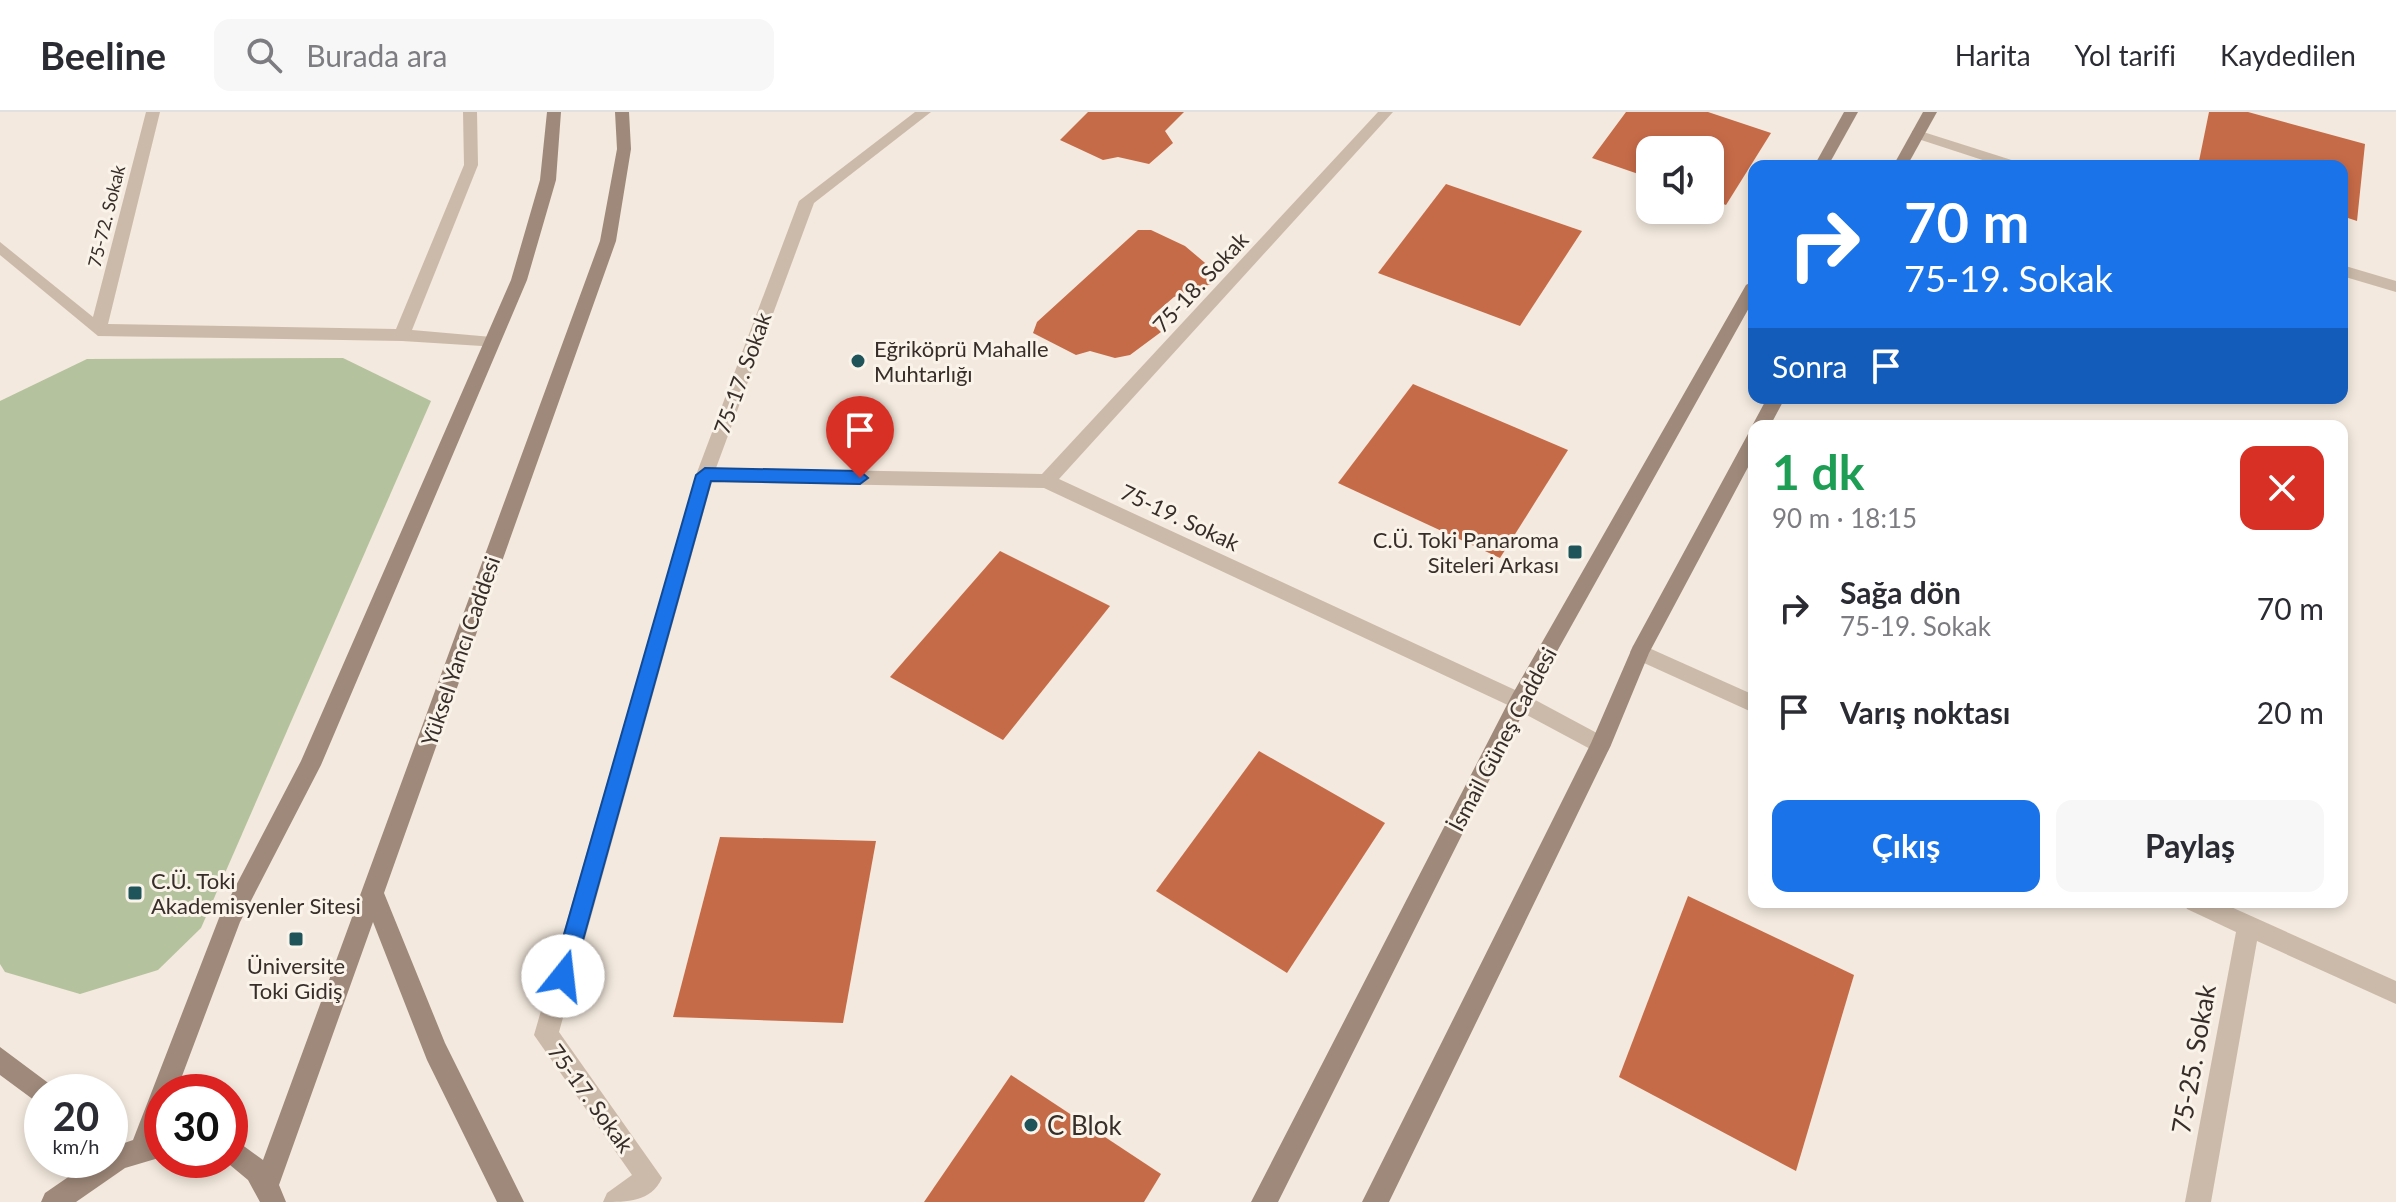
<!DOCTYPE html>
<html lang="tr">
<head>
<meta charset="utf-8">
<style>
  body { margin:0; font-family:Lato,sans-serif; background:#f7f7f7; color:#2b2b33; height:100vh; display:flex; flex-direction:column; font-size:30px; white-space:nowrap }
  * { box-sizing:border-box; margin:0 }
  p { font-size:26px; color:#7c7c81 }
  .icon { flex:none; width:44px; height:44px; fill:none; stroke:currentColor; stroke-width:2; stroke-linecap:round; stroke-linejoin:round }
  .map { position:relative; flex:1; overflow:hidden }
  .sheet { position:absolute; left:1748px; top:308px; width:600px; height:488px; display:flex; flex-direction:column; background:#fff; border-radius:16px; box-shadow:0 4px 12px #0003 }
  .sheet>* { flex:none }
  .hud { position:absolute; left:1748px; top:48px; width:600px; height:244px; border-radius:16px; box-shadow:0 4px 12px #0003; background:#1a73e8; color:#fff; overflow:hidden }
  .tools { position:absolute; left:1636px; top:24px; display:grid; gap:16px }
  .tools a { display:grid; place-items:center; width:88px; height:88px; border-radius:16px; background:#fff; box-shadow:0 4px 12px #0003; font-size:40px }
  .speed { position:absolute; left:24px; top:962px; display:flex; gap:16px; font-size:40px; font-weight:700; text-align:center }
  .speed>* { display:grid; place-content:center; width:104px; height:104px; border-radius:50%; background:#fff; box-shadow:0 4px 12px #0003; line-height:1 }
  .speed small { font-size:20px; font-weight:400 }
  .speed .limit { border:12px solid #d22; background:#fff; color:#111 }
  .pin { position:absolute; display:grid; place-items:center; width:68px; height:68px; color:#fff; margin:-82px -34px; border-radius:50% 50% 50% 0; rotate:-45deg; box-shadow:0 0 8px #0007 }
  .pin .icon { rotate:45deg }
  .me { position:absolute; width:88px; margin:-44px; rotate:16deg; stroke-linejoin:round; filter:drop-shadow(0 0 6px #0008) }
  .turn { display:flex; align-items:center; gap:28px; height:168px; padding:0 24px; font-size:36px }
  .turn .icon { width:104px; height:104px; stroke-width:2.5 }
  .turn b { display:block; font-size:56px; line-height:68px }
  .then { display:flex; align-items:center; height:76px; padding:0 24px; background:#0003; gap:16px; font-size:30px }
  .round { display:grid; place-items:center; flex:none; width:84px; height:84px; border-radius:16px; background:#f7f7f7 }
  .overview { display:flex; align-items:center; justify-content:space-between; height:136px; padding:0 24px }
  h1 { font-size:48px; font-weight:700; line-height:60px; color:#1e9e55 }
  .cta { display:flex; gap:16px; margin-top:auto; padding:16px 24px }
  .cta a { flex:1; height:92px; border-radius:16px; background:#1a73e8; color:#fff; font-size:32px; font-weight:700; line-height:92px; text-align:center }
  .cta a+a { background:#f7f7f7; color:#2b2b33 }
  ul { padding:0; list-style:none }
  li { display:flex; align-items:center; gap:24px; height:104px; padding:0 24px }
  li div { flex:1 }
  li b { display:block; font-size:30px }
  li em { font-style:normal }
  header { display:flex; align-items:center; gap:48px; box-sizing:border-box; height:112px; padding:0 40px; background:#fff; border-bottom:2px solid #e1e1e2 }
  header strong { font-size:38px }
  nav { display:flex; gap:44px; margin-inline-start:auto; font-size:28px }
  .search { width:560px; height:72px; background:#f7f7f7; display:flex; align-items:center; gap:20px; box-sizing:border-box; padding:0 28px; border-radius:16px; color:#7c7c81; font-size:30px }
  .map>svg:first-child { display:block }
  .green { fill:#b4c29d }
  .building { fill:#c66b48 }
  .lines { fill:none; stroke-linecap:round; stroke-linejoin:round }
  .street { fill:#cbbaa9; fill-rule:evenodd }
  .secondary { fill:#9f897a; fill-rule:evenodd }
  .route { fill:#1a73e8; stroke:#114b97; stroke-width:2 }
  .poi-dot { fill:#1e545a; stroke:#faf3ea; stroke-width:3 }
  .labels { text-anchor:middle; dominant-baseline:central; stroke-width:6; stroke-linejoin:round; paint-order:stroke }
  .far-street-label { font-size:18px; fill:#382e29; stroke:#faf3ea }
  .street-label { font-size:22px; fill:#382e29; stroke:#faf3ea }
  .poi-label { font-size:22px; fill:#382e29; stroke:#faf3ea; text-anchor:start }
  .near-street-label { font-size:26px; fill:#382e29; stroke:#faf3ea }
  .near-poi-label { font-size:26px; fill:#382e29; stroke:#faf3ea; text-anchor:start }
</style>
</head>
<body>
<header>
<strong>Beeline</strong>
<div class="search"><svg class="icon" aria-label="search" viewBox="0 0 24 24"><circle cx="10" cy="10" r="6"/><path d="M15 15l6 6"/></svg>Burada ara</div>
<nav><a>Harita</a><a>Yol tarifi</a><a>Kaydedilen</a></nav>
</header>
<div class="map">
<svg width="2396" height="1090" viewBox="0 0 2396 1090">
  <rect width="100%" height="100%" fill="#f3e9de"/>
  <!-- green -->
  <path class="green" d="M 343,246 L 431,289 L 201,816 L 158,858 L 80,882 L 5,860 L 0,852 L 0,289 L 87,247 Z"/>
  <!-- building -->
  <g class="building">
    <path d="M 1088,0 L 1184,0 L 1165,19 L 1173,31 L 1149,52 L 1118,45 L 1103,48 L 1060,28 Z"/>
    <path d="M 1626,0 L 1708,0 L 1771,21 L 1726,93 L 1710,87 L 1710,38 L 1650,38 L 1650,66 L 1592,46 Z"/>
    <path d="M 2209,0 L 2248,0 L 2365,32 L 2357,109 L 2342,104 L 2342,54 L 2198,54 Z"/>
    <path d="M 1446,72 L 1582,119 L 1520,214 L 1378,161 Z"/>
    <path d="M 1138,118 L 1151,118 L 1185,134 L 1217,161 L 1211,172 L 1174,185 L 1152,204 L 1150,209 L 1161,220 L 1130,243 L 1115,246 L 1090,239 L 1076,243 L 1033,221 L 1037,210 Z"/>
    <path d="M 1413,272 L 1568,338 L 1500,446 L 1338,371 Z"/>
    <path d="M 1000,439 L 1110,494 L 1003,628 L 890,565 Z"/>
    <path d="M 1259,639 L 1385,711 L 1287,861 L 1156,779 Z"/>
    <path d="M 720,725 L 876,729 L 843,911 L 673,905 Z"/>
    <path d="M 1688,784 L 1854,863 L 1796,1059 L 1619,965 Z"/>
    <path d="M 1011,963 L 1161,1062 L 1144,1090 L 924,1090 Z"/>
  </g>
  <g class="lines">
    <!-- street -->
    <g class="street">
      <path d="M 146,0 L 160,0 L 108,212 L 396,217 L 464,53 L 463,0 L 477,0 L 478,53 L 412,218 L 492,225 L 498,227 L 498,235 L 402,229 L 98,224 L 0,143 L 0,130 L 93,205 Z"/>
      <path d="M 915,0 L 931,0 L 814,91 L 716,356 L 1042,362 L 1378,0 L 1393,0 L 1059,367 L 1526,583 L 1608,627 L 1611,633 L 1608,639 L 1601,642 L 1594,639 L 1512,595 L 1044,376 L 712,370 L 559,920 L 662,1066 C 651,1090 627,1090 603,1090 L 607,1081 L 632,1063 L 534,923 L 696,363 L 799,89 Z"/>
      <path d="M 1917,18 L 2021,51 L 2023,54 L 2001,54 L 1912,25 L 1912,19 Z"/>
      <path d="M 2342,153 L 2396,169 L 2396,180 L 2342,164 Z"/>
      <path d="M 1640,532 L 1754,583 L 1754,601 L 1633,546 L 1630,540 L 1633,534 Z"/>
      <path d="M 2184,790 L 2220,790 L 2396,869 L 2396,892 L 2257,829 L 2211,1090 L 2185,1090 L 2236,820 L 2187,797 Z"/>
    </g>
    <!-- secondary -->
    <g class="secondary">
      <path d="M 547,0 L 561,0 L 556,68 L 527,168 L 321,653 L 240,810 L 176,980 L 162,980 L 162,1045 L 125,1056 L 76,1090 L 41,1090 L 45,1081 L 93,1048 L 110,1048 L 110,1036 L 133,1028 L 219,806 L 301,649 L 511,168 L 540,68 Z"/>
      <path d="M 615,0 L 629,0 L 631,37 L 616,129 L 384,781 L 445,931 L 524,1090 L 497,1090 L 427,948 L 373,810 L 279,1073 L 286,1090 L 260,1090 L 248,1068 L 224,1048 L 230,1048 L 230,1024 L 263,1048 L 600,129 L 617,37 Z"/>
      <path d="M 1844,0 L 1858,0 L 1828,54 L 1814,54 Z"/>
      <path d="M 1923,0 L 1937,0 L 1907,54 L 1893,54 Z"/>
      <path d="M 1754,168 L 1754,187 L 1526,595 L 1278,1090 L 1251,1090 L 1512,583 L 1746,173 Z"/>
      <path d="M 1767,286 L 1785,286 L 1770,314 L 1754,314 L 1754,317 L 1752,314 Z"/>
      <path d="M 1754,320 L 1754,344 L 1649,541 L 1611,633 L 1389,1090 L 1362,1090 L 1591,631 L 1633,534 L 1748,322 Z"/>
      <path d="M 0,935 L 51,973 L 53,980 L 42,980 L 42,994 L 0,963 Z"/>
    </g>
  </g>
  <!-- route -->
  <path class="route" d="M 705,356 L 860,359 L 868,366 L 860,372 L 711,369 L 573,864 L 570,871 L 563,874 L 555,871 L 552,864 L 696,363 Z"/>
  <!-- markers -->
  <g class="poi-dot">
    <circle cx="858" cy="249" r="8"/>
    <rect x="1567" y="432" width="16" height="16" rx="4"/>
    <rect x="127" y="773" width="16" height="16" rx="4"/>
    <rect x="288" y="819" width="16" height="16" rx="4"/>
    <circle cx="1031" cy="1013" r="8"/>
  </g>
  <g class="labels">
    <!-- far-street labels -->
    <g class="far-street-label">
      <text transform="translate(106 104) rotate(-76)">75-72. Sokak</text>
    </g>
    <!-- street labels -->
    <g class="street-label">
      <text transform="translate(1200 170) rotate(-47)">75-18. Sokak</text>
      <text transform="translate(742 261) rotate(-70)">75-17. Sokak</text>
      <text transform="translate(1180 405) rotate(25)">75-19. Sokak</text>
      <text transform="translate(460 539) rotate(-71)">Yüksel Yancı Caddesi</text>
      <text transform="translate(1502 627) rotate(-62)">İsmail Güneş Caddesi</text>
      <text transform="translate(591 986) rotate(54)">75-17. Sokak</text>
    </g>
    <!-- poi labels -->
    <g class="poi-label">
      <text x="874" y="236">Eğriköprü Mahalle<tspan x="874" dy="25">Muhtarlığı</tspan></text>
      <text x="1559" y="427" text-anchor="end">C.Ü. Toki Panaroma<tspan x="1559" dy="25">Siteleri Arkası</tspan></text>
      <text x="151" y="768">C.Ü. Toki<tspan x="151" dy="25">Akademisyenler Sitesi</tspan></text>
      <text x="296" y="853" text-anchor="middle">Üniversite<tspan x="296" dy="25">Toki Gidiş</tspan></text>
    </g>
    <!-- near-street labels -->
    <g class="near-street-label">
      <text transform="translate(2193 947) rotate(-80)">75-25. Sokak</text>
    </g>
    <!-- near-poi labels -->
    <g class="near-poi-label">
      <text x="1047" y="1013">C Blok</text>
    </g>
  </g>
</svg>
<div class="tools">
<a><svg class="icon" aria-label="sound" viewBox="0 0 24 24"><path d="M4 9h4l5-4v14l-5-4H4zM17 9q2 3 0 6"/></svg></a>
</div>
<div class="speed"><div>20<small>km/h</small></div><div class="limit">30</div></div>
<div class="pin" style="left:860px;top:366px;background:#d93025"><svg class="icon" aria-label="arrive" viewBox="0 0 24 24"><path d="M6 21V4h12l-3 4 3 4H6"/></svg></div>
<svg class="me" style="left:563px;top:864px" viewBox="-20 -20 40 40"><circle r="19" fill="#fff"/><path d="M0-13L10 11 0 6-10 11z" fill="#1a73e8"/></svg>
<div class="hud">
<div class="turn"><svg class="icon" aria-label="right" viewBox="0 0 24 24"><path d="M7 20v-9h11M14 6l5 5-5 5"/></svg><div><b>70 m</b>75-19. Sokak</div></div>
<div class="then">Sonra<svg class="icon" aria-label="arrive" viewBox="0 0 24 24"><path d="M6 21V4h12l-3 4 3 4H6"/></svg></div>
</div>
<section class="sheet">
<div class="overview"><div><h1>1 dk</h1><p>90 m · 18:15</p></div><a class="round" style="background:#d93025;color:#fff"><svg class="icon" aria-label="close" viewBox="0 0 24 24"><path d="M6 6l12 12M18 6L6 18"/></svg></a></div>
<ul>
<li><svg class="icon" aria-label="right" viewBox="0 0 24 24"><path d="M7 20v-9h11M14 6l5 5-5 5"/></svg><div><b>Sağa dön</b><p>75-19. Sokak</p></div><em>70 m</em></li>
<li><svg class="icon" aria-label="arrive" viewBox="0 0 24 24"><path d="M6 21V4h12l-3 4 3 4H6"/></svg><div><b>Varış noktası</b></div><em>20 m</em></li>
</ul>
<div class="cta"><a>Çıkış</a><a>Paylaş</a></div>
</section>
</div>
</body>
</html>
